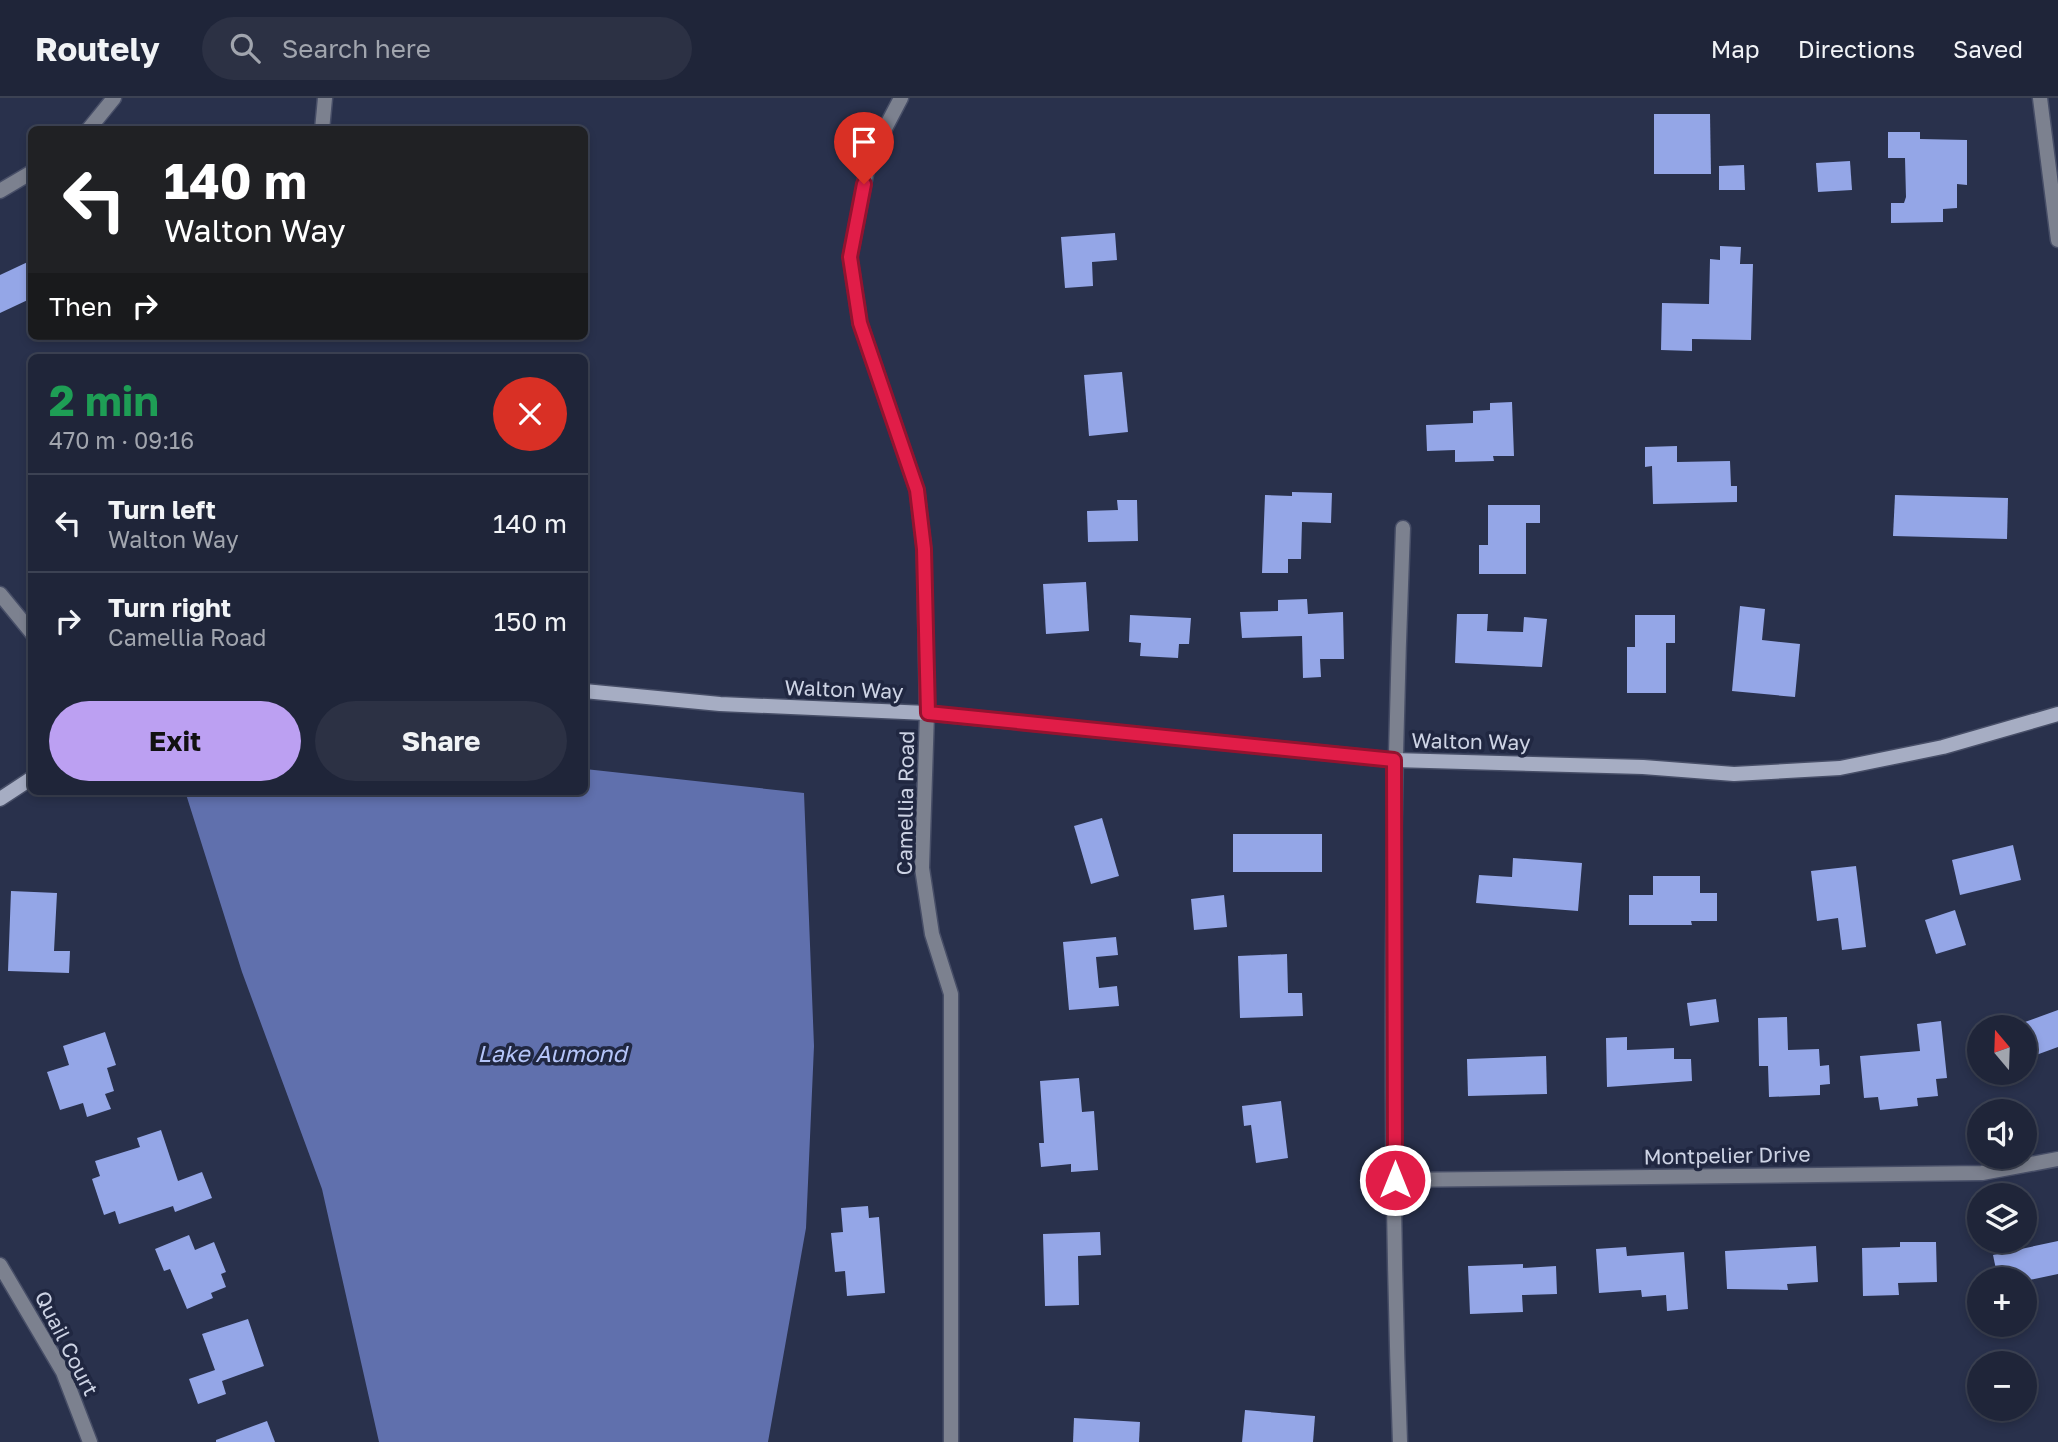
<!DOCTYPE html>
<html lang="en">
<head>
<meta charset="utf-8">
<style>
  body { margin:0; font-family:"Golos Text",sans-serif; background:#2c3144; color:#f1f3f6; height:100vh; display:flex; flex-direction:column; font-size:26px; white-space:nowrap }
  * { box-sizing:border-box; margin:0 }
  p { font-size:23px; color:#a1a5ae }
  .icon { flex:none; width:38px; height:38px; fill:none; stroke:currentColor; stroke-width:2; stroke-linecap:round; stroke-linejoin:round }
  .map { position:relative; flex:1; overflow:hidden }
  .panel { position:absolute; left:28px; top:256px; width:560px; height:441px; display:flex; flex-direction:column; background:#1f2539; border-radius:10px; box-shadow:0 4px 10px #0003,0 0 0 2px #3c4253 }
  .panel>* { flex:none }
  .guide { position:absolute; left:28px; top:28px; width:560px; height:214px; border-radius:10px; box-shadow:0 4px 10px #0003,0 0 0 2px #3c4253; background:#202124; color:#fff; overflow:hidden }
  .needle { width:46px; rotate:341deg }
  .controls { position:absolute; left:1967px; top:917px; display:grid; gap:14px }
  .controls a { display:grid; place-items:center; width:70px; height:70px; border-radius:50%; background:#1f2539; box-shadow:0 4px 10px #0003,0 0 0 2px #3c4253; font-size:35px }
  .pin { position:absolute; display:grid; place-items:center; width:60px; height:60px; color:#fff; margin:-72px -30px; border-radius:50% 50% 50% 0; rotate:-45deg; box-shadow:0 0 7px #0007 }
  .pin .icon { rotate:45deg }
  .me { position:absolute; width:77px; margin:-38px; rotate:0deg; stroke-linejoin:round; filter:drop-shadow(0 0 5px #0008) }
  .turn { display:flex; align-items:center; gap:24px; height:147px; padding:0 21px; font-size:32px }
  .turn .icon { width:91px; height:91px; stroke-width:2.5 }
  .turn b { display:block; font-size:49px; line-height:60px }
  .then { display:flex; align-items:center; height:66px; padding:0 21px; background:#0003; gap:14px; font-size:26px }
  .round { display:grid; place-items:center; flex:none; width:74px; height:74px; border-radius:37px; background:#2c3144 }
  .head { display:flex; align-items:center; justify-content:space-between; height:119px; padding:0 21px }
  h1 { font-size:42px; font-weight:700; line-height:52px; color:#1e9e55 }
  .button { display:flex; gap:14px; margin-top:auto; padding:14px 21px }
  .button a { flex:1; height:80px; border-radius:42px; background:#bca0f2; color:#111; font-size:28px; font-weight:700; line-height:80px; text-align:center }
  .button a+a { background:#2c3144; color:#f1f3f6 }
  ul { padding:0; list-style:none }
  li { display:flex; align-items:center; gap:21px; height:98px; padding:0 21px; border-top:2px solid #3c4253 }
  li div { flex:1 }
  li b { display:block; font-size:26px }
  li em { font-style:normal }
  header { display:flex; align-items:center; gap:42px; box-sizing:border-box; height:98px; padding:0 35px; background:#1f2539; border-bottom:2px solid #3c4253 }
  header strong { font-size:33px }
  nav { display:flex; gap:38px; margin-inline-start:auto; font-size:24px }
  .search { width:490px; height:63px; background:#2c3144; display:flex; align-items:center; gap:18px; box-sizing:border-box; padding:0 24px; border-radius:38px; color:#a1a5ae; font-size:26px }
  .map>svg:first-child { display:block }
  .water { fill:#6070ad }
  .building { fill:#94a6e7 }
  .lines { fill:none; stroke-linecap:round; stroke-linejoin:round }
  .minor-casing { stroke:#474e67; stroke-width:17 }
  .tertiary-casing { stroke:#474e67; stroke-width:17 }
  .secondary-casing { stroke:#474e67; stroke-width:17 }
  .minor { stroke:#7c818f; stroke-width:14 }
  .tertiary { stroke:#7c818f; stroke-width:14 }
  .secondary { stroke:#a6adc3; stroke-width:14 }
  .route-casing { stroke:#92132f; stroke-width:18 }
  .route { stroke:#e11d48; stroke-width:12 }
  .labels { text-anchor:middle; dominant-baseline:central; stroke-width:7; stroke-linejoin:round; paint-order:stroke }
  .street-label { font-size:21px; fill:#cdd3e4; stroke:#202741 }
  .water-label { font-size:23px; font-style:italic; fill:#b5c5f9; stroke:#202741 }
</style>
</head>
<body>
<header>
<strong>Routely</strong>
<div class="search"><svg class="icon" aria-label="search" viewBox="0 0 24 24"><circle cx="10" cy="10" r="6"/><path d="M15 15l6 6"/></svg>Search here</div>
<nav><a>Map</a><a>Directions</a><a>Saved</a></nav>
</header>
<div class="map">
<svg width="2058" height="1344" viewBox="0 0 2058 1344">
  <rect width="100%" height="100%" fill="#29314c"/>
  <!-- water -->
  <path class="water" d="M 585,671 L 804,695 L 814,948 L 806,1130 L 768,1344 L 379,1344 L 322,1091 L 242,874 L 185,693 L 584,693 Z"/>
  <!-- building -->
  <g class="building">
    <path d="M 1654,16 L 1710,16 L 1711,76 L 1654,76 Z"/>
    <path d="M 1888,34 L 1920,34 L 1920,41 L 1967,42 L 1967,87 L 1957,86 L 1957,110 L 1943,111 L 1943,124 L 1891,125 L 1891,105 L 1904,105 L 1906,99 L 1905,60 L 1888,60 Z"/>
    <path d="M 1850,63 L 1852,92 L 1818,94 L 1816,65 Z"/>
    <path d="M 1744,67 L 1745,92 L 1719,92 L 1719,68 Z"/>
    <path d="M 1115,135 L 1117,162 L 1092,164 L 1093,188 L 1065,190 L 1061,139 Z"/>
    <path d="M 1720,148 L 1741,149 L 1740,166 L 1753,166 L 1751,242 L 1692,241 L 1692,253 L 1661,252 L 1662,205 L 1709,206 L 1710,161 L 1720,162 Z"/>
    <path d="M 32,162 L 32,200 L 0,215 L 0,177 Z"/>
    <path d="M 1122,274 L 1128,334 L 1089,338 L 1084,277 Z"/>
    <path d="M 1512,304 L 1514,358 L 1493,358 L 1494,363 L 1455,364 L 1455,352 L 1427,353 L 1426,327 L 1473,325 L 1473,313 L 1490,312 L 1490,305 Z"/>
    <path d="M 1677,348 L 1677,364 L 1730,363 L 1731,388 L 1737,388 L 1737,404 L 1653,406 L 1652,368 L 1645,369 L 1645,349 Z"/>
    <path d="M 1292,394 L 1332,395 L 1331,425 L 1302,424 L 1301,461 L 1288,461 L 1288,475 L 1262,475 L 1265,397 L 1292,398 Z"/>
    <path d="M 1895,397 L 2008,400 L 2007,441 L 1893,438 Z"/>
    <path d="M 1117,402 L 1137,402 L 1138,443 L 1088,444 L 1087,413 L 1118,412 Z"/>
    <path d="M 1488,407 L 1540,407 L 1540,425 L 1526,425 L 1526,476 L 1479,476 L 1479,447 L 1488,447 Z"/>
    <path d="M 1086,484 L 1089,533 L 1046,536 L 1043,486 Z"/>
    <path d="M 1307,501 L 1308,516 L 1343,514 L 1344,561 L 1320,561 L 1321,579 L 1303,580 L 1302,538 L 1242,540 L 1240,514 L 1278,513 L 1278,502 Z"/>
    <path d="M 1740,508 L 1765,511 L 1762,542 L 1800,546 L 1795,599 L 1732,593 Z"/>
    <path d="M 1457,516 L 1488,516 L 1487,533 L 1523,534 L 1524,519 L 1547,521 L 1542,569 L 1455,565 Z"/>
    <path d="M 1130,517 L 1191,520 L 1189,546 L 1179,546 L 1178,560 L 1140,558 L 1141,545 L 1129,544 Z"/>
    <path d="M 1635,517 L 1675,517 L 1675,545 L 1666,545 L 1666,595 L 1627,595 L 1627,549 L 1635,549 Z"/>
    <path d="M 1102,720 L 1119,778 L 1091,786 L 1074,728 Z"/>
    <rect x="1233" y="736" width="89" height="38"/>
    <path d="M 2013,747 L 2021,782 L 1960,797 L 1952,762 Z"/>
    <path d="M 1513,760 L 1582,765 L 1578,813 L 1476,805 L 1479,777 L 1512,779 Z"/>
    <path d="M 1856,768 L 1866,849 L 1842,852 L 1838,820 L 1817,823 L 1811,773 Z"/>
    <path d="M 1653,778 L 1700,778 L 1700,795 L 1717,795 L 1717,823 L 1691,823 L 1692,827 L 1629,827 L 1629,797 L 1653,797 Z"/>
    <path d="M 11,793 L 57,795 L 54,853 L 70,853 L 69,875 L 8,873 Z"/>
    <path d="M 1224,797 L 1227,829 L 1194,832 L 1191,801 Z"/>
    <path d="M 1955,812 L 1966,847 L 1936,856 L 1925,822 Z"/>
    <path d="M 1116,839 L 1118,857 L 1096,859 L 1099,890 L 1117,888 L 1119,908 L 1069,912 L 1063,844 Z"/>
    <path d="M 1287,856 L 1288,895 L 1302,895 L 1303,918 L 1240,920 L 1238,858 Z"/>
    <path d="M 1716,901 L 1719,924 L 1690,928 L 1687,905 Z"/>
    <path d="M 2058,912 L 2058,949 L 2025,961 L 2025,924 Z"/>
    <path d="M 1787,919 L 1788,952 L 1819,951 L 1820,968 L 1829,967 L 1830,986 L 1820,987 L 1820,997 L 1769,999 L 1768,968 L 1759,968 L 1758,920 Z"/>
    <path d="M 1941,923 L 1947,980 L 1936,981 L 1938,998 L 1917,1000 L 1918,1008 L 1880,1012 L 1878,999 L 1864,1000 L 1860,958 L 1920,953 L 1917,926 Z"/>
    <path d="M 105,934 L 116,967 L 107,970 L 114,993 L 105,996 L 111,1011 L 87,1019 L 83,1005 L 60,1012 L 47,974 L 69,967 L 63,948 Z"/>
    <path d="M 1627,939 L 1627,952 L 1674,950 L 1674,961 L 1691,961 L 1692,983 L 1607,989 L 1606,940 Z"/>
    <path d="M 1546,958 L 1547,996 L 1468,998 L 1467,961 Z"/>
    <path d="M 1079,980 L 1082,1014 L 1094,1013 L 1098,1072 L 1071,1074 L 1071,1066 L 1041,1069 L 1039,1045 L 1044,1045 L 1040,983 Z"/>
    <path d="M 1281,1003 L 1288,1060 L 1256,1065 L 1251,1027 L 1244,1028 L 1242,1008 Z"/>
    <path d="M 161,1032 L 178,1083 L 202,1074 L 212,1100 L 175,1114 L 173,1108 L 119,1126 L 115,1113 L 104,1117 L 92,1081 L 100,1078 L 95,1063 L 140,1049 L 137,1040 Z"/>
    <path d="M 868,1108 L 869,1120 L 879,1119 L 885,1195 L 847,1198 L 845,1173 L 835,1174 L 831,1135 L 843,1134 L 841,1110 Z"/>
    <path d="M 1100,1134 L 1101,1157 L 1078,1158 L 1079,1207 L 1045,1208 L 1043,1136 Z"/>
    <path d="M 189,1137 L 195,1152 L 214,1144 L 226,1174 L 221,1176 L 226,1189 L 211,1195 L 213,1200 L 187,1211 L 170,1171 L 164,1173 L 155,1151 Z"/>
    <path d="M 2058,1143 L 2058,1176 L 2025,1183 L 1998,1181 L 1993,1157 Z"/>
    <path d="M 1900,1144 L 1936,1144 L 1937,1184 L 1898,1185 L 1899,1197 L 1863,1198 L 1862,1150 L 1900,1149 Z"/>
    <path d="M 1816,1148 L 1818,1184 L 1787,1186 L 1788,1192 L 1727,1191 L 1725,1153 Z"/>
    <path d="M 1626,1149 L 1627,1158 L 1684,1154 L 1688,1211 L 1667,1213 L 1666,1197 L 1642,1199 L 1641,1192 L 1599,1195 L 1596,1151 Z"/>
    <path d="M 1523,1166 L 1523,1170 L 1556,1168 L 1557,1196 L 1522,1197 L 1523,1214 L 1470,1216 L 1468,1168 Z"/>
    <path d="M 248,1221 L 264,1268 L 222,1283 L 226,1296 L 198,1306 L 189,1281 L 215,1272 L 202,1236 Z"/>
    <path d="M 1245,1312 L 1315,1318 L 1313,1344 L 1242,1344 Z"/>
    <path d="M 1074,1320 L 1140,1324 L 1139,1344 L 1073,1344 Z"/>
    <path d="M 267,1323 L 275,1344 L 216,1344 L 216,1342 Z"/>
  </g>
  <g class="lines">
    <!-- minor casing -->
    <g class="minor-casing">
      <g id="minor">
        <path d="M 901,0 L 869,61 L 850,159 L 860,225 L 917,392 L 924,451 L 927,615 L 922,770 L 932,836 L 951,896 L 951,1344"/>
        <path d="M 88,32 L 114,0"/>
        <path d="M 322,32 L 325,0"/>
        <path d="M 0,93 L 32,74"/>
        <path d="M 0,496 L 32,535"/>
        <path d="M 1395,1082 L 1982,1075 L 2058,1061"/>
        <path d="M 0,1167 L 63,1274 L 90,1344"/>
        <path d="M 1400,1344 C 1389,1040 1391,734 1403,430"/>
      </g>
    </g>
    <!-- tertiary casing -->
    <g class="tertiary-casing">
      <path id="tertiary" d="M 2040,0 L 2058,142"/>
    </g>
    <!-- secondary casing -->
    <g class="secondary-casing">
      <g id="secondary">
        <path d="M 584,593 L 720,606 L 927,615 L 1394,662 L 1643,669 L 1734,676 L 1840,670 L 1943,649 L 2058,616"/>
        <path d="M 0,701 L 32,680"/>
      </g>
    </g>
    <!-- minor -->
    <use href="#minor" class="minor"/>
    <!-- tertiary -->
    <use href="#tertiary" class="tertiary"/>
    <!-- secondary -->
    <use href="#secondary" class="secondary"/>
  </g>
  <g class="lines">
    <!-- route casing -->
    <g class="route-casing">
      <path id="route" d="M 864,86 L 850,159 L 860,225 L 917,392 L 924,451 L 928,615 L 1394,662 L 1395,1082"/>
    </g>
    <!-- route -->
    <use href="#route" class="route"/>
  </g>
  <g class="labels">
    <!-- street labels -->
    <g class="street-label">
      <text transform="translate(844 591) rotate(2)">Walton Way</text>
      <text transform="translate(1471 643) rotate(1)">Walton Way</text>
      <text transform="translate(905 705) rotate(-89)">Camellia Road</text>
      <text transform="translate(1727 1057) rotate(-1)">Montpelier Drive</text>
      <text transform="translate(67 1245) rotate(63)">Quail Court</text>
    </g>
    <!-- water labels -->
    <g class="water-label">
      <text x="552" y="955">Lake Aumond</text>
    </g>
  </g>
</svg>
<div class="controls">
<a><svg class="needle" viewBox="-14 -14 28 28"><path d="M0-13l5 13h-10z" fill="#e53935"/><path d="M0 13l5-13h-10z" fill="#a1a5ae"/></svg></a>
<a><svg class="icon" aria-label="sound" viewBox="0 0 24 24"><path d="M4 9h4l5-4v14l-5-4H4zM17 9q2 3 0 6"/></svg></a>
<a><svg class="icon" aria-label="layers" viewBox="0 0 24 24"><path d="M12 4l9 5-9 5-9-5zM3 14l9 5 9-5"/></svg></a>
<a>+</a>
<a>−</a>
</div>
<div class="pin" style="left:864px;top:86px;background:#d93025"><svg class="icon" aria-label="arrive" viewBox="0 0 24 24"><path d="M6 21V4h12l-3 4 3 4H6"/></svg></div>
<svg class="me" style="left:1395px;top:1082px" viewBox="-20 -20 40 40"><circle r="17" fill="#e11d48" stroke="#fff" stroke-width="3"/><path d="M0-11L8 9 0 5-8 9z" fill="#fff"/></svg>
<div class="guide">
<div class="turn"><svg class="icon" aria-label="left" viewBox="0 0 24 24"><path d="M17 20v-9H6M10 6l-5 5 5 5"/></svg><div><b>140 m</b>Walton Way</div></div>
<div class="then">Then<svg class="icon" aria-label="right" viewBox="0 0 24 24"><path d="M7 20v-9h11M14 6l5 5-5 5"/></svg></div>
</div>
<section class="panel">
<div class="head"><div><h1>2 min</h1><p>470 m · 09:16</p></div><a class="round" style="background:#d93025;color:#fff"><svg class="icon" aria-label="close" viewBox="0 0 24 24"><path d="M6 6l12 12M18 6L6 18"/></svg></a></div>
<ul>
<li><svg class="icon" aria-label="left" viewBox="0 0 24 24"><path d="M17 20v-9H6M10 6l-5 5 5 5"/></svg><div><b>Turn left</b><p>Walton Way</p></div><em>140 m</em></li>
<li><svg class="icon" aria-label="right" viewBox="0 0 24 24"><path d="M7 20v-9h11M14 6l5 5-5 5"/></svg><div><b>Turn right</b><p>Camellia Road</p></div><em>150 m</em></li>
</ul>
<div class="button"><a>Exit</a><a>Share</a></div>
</section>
</div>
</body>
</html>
